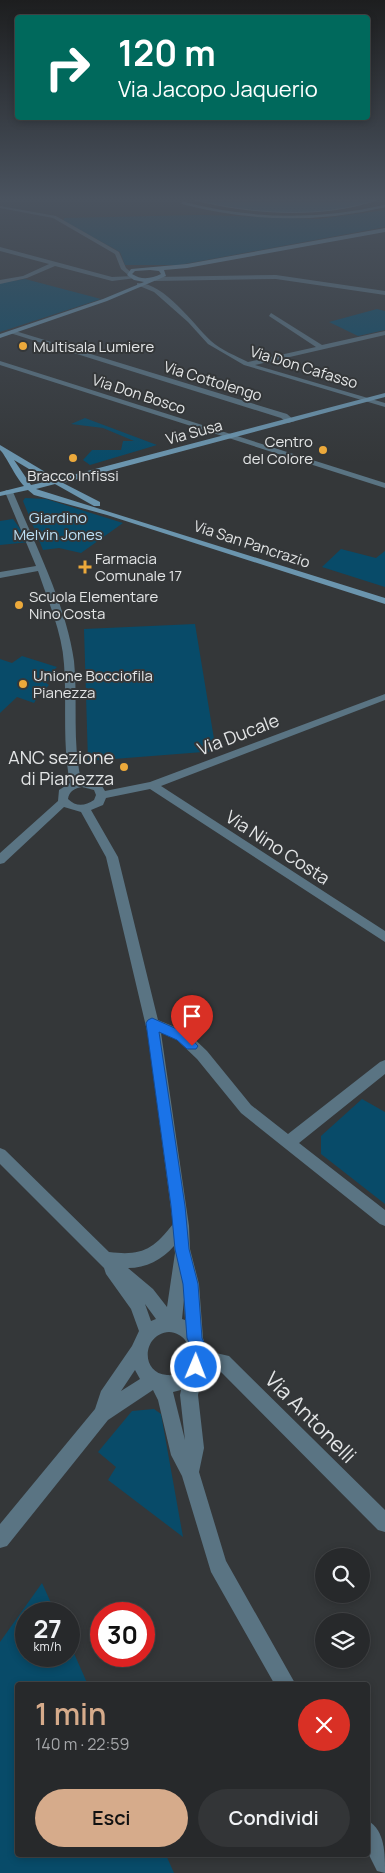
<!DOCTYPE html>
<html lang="it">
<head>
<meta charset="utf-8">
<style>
  body { margin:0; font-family:Manrope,sans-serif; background:#333537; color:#f1f3f6; height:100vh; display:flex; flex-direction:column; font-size:19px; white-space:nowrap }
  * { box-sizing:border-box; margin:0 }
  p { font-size:16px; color:#a4a6a9 }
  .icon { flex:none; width:28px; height:28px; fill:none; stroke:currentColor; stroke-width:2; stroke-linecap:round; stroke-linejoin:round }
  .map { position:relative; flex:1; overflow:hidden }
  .drawer { position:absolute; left:15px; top:1682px; width:355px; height:175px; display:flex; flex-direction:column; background:#27292b; border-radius:5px; box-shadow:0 2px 8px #0003,0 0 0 1px #434547 }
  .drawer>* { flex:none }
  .banner { position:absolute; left:15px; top:15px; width:355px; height:105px; border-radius:5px; box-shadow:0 2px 8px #0003,0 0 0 1px #434547; background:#00695c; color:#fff; overflow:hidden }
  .fabs { position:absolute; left:315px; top:1548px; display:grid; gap:10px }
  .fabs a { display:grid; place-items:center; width:55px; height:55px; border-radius:50%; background:#27292b; box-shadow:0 2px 8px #0003,0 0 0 1px #434547; font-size:25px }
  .speed { position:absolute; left:15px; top:1602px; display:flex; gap:10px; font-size:25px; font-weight:700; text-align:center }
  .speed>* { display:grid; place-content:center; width:65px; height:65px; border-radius:50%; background:#27292b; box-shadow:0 2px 8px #0003,0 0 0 1px #434547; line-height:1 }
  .speed small { font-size:12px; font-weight:400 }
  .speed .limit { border:8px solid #d22; background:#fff; color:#111 }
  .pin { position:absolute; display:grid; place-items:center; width:42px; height:42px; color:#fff; margin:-51px -21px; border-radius:50% 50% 50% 0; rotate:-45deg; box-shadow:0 0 5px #0007 }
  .pin .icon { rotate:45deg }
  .me { position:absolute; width:55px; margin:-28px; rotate:1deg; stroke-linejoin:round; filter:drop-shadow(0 0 4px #0008) }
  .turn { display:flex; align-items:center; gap:18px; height:105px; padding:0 20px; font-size:22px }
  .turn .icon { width:65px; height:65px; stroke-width:2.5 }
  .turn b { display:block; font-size:35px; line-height:42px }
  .round { display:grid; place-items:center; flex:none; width:52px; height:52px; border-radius:26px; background:#333537 }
  .summary { display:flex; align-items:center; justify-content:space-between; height:85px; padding:0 20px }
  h1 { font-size:30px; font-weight:600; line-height:38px; color:#d6ab8b }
  .button { display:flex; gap:10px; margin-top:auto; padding:10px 20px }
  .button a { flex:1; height:58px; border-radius:30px; background:#d6ab8b; color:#111; font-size:20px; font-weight:600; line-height:58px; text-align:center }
  .button a+a { background:#333537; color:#f1f3f6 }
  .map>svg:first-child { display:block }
  .green { fill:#084b69 }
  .water { fill:#296d8f; stroke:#6191a9 }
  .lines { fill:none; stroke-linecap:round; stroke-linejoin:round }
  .stream { stroke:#6191a9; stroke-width:2.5 }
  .street { fill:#5a7483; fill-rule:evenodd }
  .secondary { fill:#6b95ae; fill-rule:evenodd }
  .route { fill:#1a73e8; stroke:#114b97 }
  .poi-dot { fill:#eca93b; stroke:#343739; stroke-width:2 }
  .labels { text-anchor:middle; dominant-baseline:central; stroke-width:4; stroke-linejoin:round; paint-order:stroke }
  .far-poi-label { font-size:15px; fill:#e3e5e6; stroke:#343739; text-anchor:start }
  .far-street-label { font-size:15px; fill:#e3e5e6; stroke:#343739 }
  .far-park-label { font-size:15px; fill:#bde0f5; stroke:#343739 }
  .street-label { font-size:18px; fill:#e3e5e6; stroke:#343739 }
  .poi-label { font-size:18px; fill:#e3e5e6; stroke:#343739; text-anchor:end }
  .near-street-label { font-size:21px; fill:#e3e5e6; stroke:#343739 }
</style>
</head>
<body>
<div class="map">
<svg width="385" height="1873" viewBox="0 0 385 1873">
  <rect width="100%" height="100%" fill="#343739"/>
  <!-- green -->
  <g class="green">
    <path d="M 385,210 L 385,227 L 179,265 L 125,265 L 120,252 L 64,221 L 64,218 L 201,215 L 319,219 Z"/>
    <path d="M 25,279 L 101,299 L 0,332 L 0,283 Z"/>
    <path d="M 377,309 L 385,311 L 385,330 L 358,336 L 329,322 Z"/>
    <path d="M 85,418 L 157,445 L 90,465 L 83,460 L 92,450 L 121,450 L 123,441 L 134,441 L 103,428 L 71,424 Z"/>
    <path d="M 25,498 L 46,499 L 123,523 L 81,553 L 59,548 L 43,550 L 23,501 Z"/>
    <path d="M 13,519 L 30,542 L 0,545 L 0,521 Z"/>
    <path d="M 341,549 L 376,558 L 385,551 L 385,587 L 322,567 Z"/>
    <path d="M 195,624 L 216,751 L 88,761 L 84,629 Z"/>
    <path d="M 22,656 L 57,667 L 53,671 L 57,672 L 46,683 L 49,685 L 38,696 L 34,703 L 17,697 L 0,713 L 0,659 L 12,663 Z"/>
    <path d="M 362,1099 L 385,1112 L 385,1204 L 321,1154 L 321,1136 Z"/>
    <path d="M 154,1409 L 161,1414 L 183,1537 L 108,1480 L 116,1467 L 98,1452 L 132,1411 Z"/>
    <path d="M 42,1583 L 56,1614 L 26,1614 L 26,1656 L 69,1656 L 69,1642 L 88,1685 L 18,1685 L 18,1855 L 166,1855 L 174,1873 L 0,1873 L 0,1642 Z"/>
  </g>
  <!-- water -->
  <path class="water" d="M 195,200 L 376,200 C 323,219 249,214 195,200 Z"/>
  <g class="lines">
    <!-- stream -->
    <path class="stream" d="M 183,203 C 249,220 318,222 385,206"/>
    <!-- street -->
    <g class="street">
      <path d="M 0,206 L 56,216 L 119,252 L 126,268 L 132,273 L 127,274 L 121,269 L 115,254 L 53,218 L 0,208 Z"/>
      <path d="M 0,247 L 112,277 L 133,276 L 136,278 L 112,281 L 55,266 L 27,278 L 0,284 L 0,280 L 23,276 L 49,264 L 0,251 Z"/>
      <path d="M 276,275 L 385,291 L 385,295 L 276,279 L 155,281 L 152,279 L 155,277 Z"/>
      <path d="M 137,283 C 164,282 193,324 211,341 C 221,350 236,356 248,362 L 316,347 L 269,316 L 271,313 L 322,345 L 385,331 L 385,335 L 255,365 L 385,403 L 385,407 L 244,365 L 208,344 L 188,322 L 154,292 L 137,285 Z"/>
      <path d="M 12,330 L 287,414 L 295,421 L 288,423 L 281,418 L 10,333 L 9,332 Z"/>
      <path d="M 0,361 L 385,483 L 385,488 L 0,365 Z"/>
      <path d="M 6,490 L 13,492 C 34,542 67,607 74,661 C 78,701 72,741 81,780 L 102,786 L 105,791 L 150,782 L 385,694 L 385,700 L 161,786 L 385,931 L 385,942 L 150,789 L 106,798 L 103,805 L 91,810 L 118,857 L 158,1020 L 187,1032 L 207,1051 L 251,1105 L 288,1134 L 380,1062 L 385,1060 L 385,1074 L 299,1143 L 385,1210 L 385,1226 L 380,1224 L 241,1113 L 197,1059 L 177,1040 L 161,1033 L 189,1226 L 190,1249 L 199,1284 L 203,1338 L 207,1351 L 229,1356 L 385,1510 L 385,1532 L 378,1530 L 219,1370 L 204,1367 L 198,1395 L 204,1448 L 199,1472 L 226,1561 L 296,1685 L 275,1685 L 211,1572 L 182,1476 L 171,1455 L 158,1400 L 153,1390 L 108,1420 L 7,1546 L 0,1548 L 0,1524 L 95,1409 L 101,1391 L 132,1346 L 139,1331 L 131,1309 L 106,1274 L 104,1268 L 0,1164 L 0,1148 L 5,1150 L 109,1252 C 141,1256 153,1250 173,1224 L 148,1035 L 106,857 L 81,812 L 64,807 L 4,863 L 0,864 L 0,853 L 58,801 L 59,790 L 70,783 C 62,743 67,704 64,664 C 62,632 48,601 38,571 L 0,578 L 0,572 L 36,566 L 5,492 ZM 82,787 L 94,790 L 96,795 L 94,800 C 85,806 76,807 68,799 C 69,791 75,788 82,787 ZM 174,1246 L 175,1253 L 167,1307 L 153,1289 L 128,1268 C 146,1268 162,1260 174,1246 ZM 184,1300 L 185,1320 L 182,1319 ZM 145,1304 L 156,1319 L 151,1321 ZM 169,1332 C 198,1334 196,1378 167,1375 C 140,1373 142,1334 169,1332 ZM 135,1370 L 140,1379 L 121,1391 ZM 181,1390 L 180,1395 L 185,1440 L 173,1392 Z"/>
      <path d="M 368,1821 C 385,1830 385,1854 385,1873 L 377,1871 L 368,1853 Z"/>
    </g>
    <!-- secondary -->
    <g class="secondary">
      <path d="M 385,228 L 385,232 L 187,268 L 164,270 L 166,276 L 107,301 L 0,338 L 0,334 L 103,299 L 144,282 L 134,280 L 127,275 L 131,269 L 187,264 ZM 150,270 L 159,271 L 161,274 C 151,279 141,280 132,274 L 135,271 Z"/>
      <path d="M 385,393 L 385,397 L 63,483 L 100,502 L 100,506 L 94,506 L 55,484 L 36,489 L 385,598 L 385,604 L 107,515 L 34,495 L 28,490 L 0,496 L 0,492 L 24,486 C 16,478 5,454 0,450 L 0,445 L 57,479 ZM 14,460 L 49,481 L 31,485 Z"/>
    </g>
  </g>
  <!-- sky -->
  <linearGradient id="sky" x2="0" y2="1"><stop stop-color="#1d1e1f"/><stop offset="0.43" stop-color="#4a535f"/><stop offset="1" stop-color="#4a535f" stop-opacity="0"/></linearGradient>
  <rect width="385" height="463" fill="url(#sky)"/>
  <!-- route -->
  <path class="route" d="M 152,1018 L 186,1033 L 198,1046 L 196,1049 L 187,1049 L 177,1040 L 159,1032 L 185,1206 L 189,1249 L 198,1284 L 202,1338 L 206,1347 L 207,1358 L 201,1372 L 196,1374 L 191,1372 L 188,1367 L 191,1358 L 191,1347 L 187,1338 L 183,1284 L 175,1249 L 171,1206 L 146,1023 L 148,1020 Z"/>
  <!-- markers -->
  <g class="poi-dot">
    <circle cx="23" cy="346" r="5"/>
    <circle cx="323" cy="450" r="5"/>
    <circle cx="73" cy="458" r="5"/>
    <path d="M82.5 559.5h5v5h5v5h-5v5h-5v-5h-5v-5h5z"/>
    <circle cx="19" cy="605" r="5"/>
    <circle cx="23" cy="684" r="5"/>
    <circle cx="124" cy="767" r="5"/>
  </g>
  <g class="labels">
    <!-- far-poi labels -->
    <g class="far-poi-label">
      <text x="33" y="346">Multisala Lumiere</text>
      <text x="313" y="441" text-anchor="end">Centro<tspan x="313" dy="17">del Colore</tspan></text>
      <text x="73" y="475" text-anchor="middle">Bracco Infissi</text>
      <text x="95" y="558">Farmacia<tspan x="95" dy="17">Comunale 17</tspan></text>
      <text x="29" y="596">Scuola Elementare<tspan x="29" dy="17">Nino Costa</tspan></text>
      <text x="33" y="675">Unione Bocciofila<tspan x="33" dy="17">Pianezza</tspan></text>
    </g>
    <!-- far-street labels -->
    <g class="far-street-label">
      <text transform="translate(304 367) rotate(17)">Via Don Cafasso</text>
      <text transform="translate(213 381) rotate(17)">Via Cottolengo</text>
      <text transform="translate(139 394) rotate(18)">Via Don Bosco</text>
      <text transform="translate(194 432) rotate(-15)">Via Susa</text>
      <text transform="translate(252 544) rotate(18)">Via San Pancrazio</text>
    </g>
    <!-- far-park labels -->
    <g class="far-park-label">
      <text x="58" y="517">Giardino<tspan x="58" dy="17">Melvin Jones</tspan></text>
    </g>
    <!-- street labels -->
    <g class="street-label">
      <text transform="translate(238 734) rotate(-21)">Via Ducale</text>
      <text transform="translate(278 847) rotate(33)">Via Nino Costa</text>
    </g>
    <!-- poi labels -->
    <g class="poi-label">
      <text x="114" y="757">ANC sezione<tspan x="114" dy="21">di Pianezza</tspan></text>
    </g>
    <!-- near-street labels -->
    <g class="near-street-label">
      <text transform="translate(311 1417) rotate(45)">Via Antonelli</text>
    </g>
  </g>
</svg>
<div class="fabs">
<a><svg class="icon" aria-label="search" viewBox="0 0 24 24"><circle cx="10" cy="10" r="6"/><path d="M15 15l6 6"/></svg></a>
<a><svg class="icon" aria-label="layers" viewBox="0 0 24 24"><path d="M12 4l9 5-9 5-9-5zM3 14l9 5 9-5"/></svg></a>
</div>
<div class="speed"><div>27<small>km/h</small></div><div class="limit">30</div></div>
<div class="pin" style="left:192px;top:1046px;background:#d93025"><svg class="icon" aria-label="arrive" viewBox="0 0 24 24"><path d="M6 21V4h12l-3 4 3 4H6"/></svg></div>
<svg class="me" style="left:196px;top:1367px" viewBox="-20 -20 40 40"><circle r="17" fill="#1a73e8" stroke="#fff" stroke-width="3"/><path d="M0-11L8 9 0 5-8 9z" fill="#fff"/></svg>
<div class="banner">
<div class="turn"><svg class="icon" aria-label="right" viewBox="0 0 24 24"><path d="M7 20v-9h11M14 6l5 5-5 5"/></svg><div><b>120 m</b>Via Jacopo Jaquerio</div></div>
</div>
<section class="drawer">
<div class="summary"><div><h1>1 min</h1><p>140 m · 22:59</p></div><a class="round" style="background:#d93025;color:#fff"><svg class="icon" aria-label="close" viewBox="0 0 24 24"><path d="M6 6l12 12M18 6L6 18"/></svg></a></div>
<div class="button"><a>Esci</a><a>Condividi</a></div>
</section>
</div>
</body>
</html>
